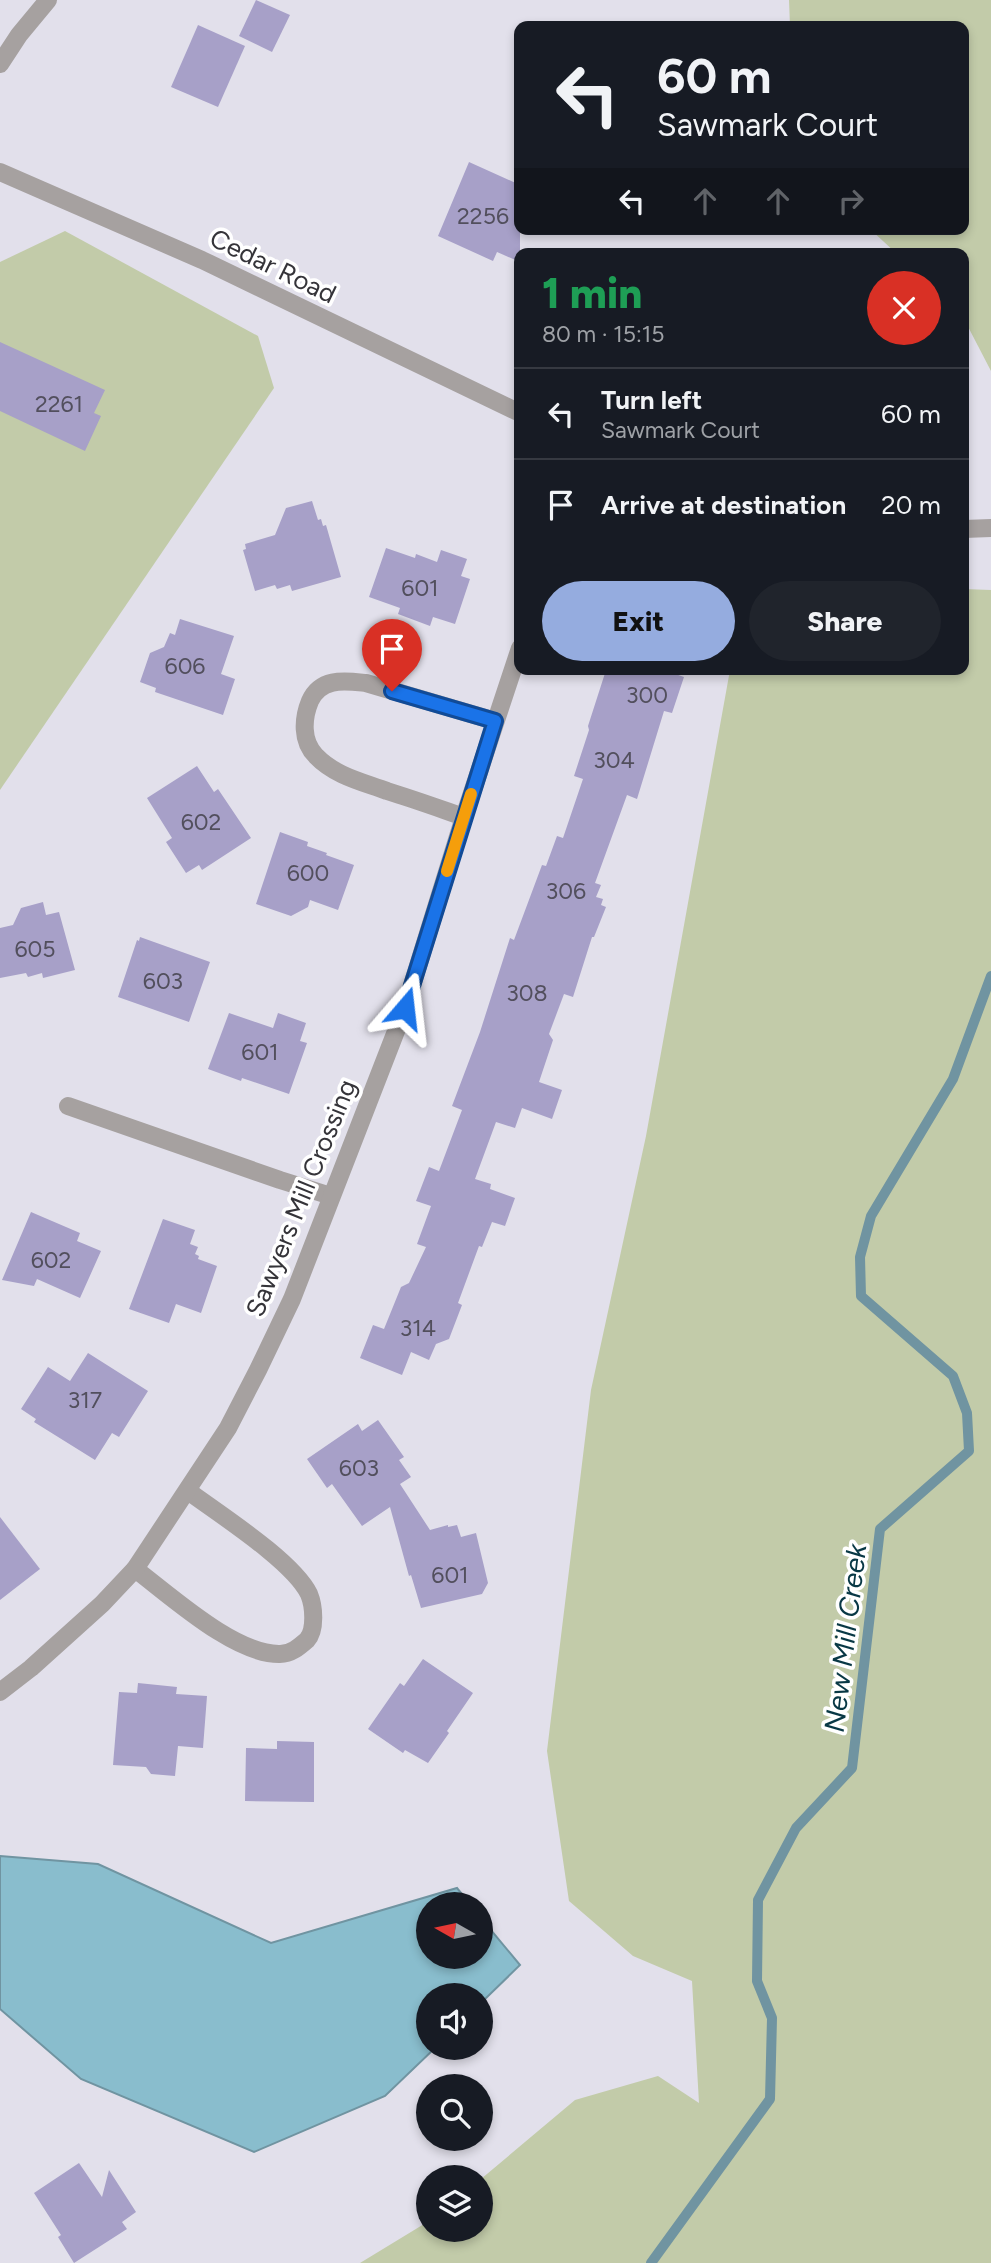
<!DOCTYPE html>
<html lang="en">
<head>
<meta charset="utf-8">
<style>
  body { margin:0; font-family:Figtree,sans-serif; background:#20242c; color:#f1f3f6; height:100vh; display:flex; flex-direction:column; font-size:26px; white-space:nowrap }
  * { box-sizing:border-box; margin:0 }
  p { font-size:23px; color:#9ea1a6 }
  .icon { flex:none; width:38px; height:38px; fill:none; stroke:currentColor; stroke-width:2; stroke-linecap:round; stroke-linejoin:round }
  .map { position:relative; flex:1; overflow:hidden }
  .side { position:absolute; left:514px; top:248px; width:455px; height:427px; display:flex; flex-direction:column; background:#171b24; border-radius:14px; box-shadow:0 4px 10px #0003 }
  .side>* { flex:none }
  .hud { position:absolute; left:514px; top:21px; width:455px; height:214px; border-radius:14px; box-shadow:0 4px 10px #0003; background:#171b24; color:#f1f3f6; overflow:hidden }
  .needle { width:46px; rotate:279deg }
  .tools { position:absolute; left:416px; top:1892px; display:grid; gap:14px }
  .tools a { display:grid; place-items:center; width:77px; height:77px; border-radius:50%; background:#171b24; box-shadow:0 4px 10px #0003; font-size:35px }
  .pin { position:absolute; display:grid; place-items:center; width:60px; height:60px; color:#fff; margin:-72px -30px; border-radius:50% 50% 50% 0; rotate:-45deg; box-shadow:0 0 7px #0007 }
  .pin .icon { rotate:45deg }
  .me { position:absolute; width:77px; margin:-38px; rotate:17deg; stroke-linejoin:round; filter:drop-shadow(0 0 5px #0008) }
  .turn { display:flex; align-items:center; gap:24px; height:147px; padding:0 28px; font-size:32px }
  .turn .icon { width:91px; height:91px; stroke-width:2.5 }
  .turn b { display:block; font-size:49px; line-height:60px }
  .lanes { display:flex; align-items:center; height:66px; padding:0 28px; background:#0003; justify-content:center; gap:35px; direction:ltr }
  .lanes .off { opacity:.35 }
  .round { display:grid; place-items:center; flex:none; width:74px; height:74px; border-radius:37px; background:#20242c }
  .summary { display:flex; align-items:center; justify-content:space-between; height:119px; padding:0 28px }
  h1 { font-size:42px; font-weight:800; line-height:52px; color:#1e9e55 }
  .button { display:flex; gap:14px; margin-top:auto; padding:14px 28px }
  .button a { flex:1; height:80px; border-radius:42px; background:#95acdf; color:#111; font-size:28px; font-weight:800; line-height:80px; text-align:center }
  .button a+a { background:#20242c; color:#f1f3f6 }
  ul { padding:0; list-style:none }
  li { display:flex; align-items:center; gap:21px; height:91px; padding:0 28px; border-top:2px solid #363941 }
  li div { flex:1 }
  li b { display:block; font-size:26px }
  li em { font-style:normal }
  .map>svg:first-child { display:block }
  .green { fill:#c2cba9 }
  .water { fill:#89bdcd; stroke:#7094a1; stroke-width:2 }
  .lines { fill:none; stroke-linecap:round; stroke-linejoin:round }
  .stream { stroke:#7094a1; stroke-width:10 }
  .building { fill:#a7a0c8 }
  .minor { stroke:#a6a1a0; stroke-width:18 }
  .route-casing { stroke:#114b97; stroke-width:18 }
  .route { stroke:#1a73e8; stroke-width:12 }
  .slow { stroke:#f59e0b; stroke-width:12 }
  .labels { text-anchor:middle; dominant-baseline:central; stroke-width:7; stroke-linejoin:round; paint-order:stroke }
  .number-label { font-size:23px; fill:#524f5d }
  .street-label { font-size:26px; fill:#353439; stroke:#fff }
  .water-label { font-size:28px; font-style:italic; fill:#083845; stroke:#fff }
</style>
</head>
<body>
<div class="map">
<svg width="991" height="2263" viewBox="0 0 991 2263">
  <rect width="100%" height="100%" fill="#e2e0eb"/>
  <!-- green -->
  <g class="green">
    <path d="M 789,0 L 991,0 L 991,371 L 964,319 L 964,254 L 897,254 L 870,229 L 964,229 L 964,26 L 790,26 Z"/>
    <path d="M 65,231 L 258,336 L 274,388 L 0,790 L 0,262 Z"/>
    <path d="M 964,589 L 991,590 L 991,2263 L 360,2263 L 429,2221 L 429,2230 L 481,2230 L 481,2179 L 575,2100 L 658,2076 L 699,2103 L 692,1981 L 633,1956 L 569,1901 L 547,1751 L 591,1390 L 646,1136 L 730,670 L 964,670 Z"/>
  </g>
  <!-- water -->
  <path class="water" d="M 0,1856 L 98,1864 L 271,1943 L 457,1888 L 470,1904 L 429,1904 L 429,1956 L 481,1956 L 481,1918 L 520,1965 L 481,2003 L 481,1995 L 429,1995 L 429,2048 L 435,2048 L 385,2096 L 254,2152 L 81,2079 L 0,2009 Z"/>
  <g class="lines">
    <!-- stream -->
    <path class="stream" d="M 651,2263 L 770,2099 L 772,2018 L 757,1981 L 758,1900 L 796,1828 L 852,1768 L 880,1529 L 969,1451 L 967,1413 L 953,1376 L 861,1296 L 860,1257 L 871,1216 L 953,1079 L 991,976"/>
  </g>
  <!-- building -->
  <g class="building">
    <path d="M 256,0 L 290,15 L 272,52 L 239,36 Z"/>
    <path d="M 198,25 L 245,46 L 218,107 L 171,87 Z"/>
    <path d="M 469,162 L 520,185 L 520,262 L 497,252 L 493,261 L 438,236 Z"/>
    <path d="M 0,342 L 105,390 L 94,413 L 101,416 L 85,451 L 0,411 Z"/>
    <path d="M 312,501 L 318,520 L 321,519 L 323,526 L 326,525 L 341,577 L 292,591 L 290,585 L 277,589 L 275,585 L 255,591 L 243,550 L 246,549 L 245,544 L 275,535 L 286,508 Z"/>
    <path d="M 386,548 L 415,558 L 416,554 L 437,562 L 441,550 L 467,559 L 461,576 L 470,579 L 455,624 L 433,617 L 430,626 L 398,614 L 400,608 L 369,597 Z"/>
    <path d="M 180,619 L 234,636 L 221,674 L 235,679 L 223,715 L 155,692 L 156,688 L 140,682 L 150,653 L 164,647 L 170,633 L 175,635 Z"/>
    <path d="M 606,670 L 664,670 L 684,677 L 672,713 L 664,711 L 637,799 L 627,795 L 595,883 L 601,885 L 596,897 L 603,899 L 601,905 L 606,907 L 594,937 L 592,937 L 573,997 L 564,994 L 549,1034 L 553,1040 L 539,1082 L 562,1090 L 552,1119 L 522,1108 L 515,1128 L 496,1122 L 475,1179 L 491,1184 L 490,1189 L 515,1198 L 505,1226 L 492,1222 L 482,1247 L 479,1246 L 458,1303 L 462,1305 L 449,1339 L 436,1344 L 429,1360 L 411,1352 L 402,1375 L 360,1358 L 373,1325 L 384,1329 L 401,1287 L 409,1283 L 426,1247 L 417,1244 L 431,1206 L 416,1201 L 429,1167 L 439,1171 L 462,1110 L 452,1106 L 480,1032 L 510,938 L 514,940 L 542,865 L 546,866 L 557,836 L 563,838 L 583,779 L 574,776 L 589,730 L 588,726 Z"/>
    <path d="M 197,766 L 214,792 L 218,789 L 251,838 L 202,870 L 199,865 L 186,873 L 166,842 L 172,838 L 147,798 Z"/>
    <path d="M 280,832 L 308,842 L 307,846 L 327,853 L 326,855 L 354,865 L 338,910 L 310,900 L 308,907 L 291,916 L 256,904 Z"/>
    <path d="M 43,902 L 46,915 L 59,912 L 75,970 L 43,978 L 42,973 L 28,977 L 26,973 L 0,978 L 0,928 L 13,925 L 21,908 Z"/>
    <path d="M 140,937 L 210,962 L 189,1022 L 118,997 L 137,940 L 139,941 Z"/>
    <path d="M 229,1013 L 273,1028 L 278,1013 L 306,1023 L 300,1041 L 307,1043 L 289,1094 L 242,1078 L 241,1081 L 208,1069 Z"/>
    <path d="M 31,1212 L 80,1233 L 77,1241 L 101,1251 L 80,1298 L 37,1279 L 34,1286 L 2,1280 Z"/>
    <path d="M 163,1219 L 195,1230 L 190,1244 L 198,1247 L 195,1254 L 199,1256 L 198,1259 L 217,1266 L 201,1313 L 176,1304 L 169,1323 L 129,1309 Z"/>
    <path d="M 88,1353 L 148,1391 L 119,1437 L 112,1433 L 95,1460 L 34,1422 L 36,1419 L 21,1409 L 48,1367 L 70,1381 Z"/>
    <path d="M 378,1420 L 404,1457 L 399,1460 L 411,1477 L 400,1484 L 430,1530 L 448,1525 L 448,1527 L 457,1525 L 461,1537 L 476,1533 L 488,1583 L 482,1594 L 421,1608 L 411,1575 L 409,1576 L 390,1507 L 362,1526 L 332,1484 L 327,1488 L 307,1459 L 358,1424 L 362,1431 Z"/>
    <path d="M 0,1517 L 40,1569 L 0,1600 Z"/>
    <path d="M 423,1659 L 473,1693 L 447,1731 L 449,1733 L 428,1763 L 405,1750 L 403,1753 L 368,1729 L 400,1683 L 404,1686 Z"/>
    <path d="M 138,1683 L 177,1687 L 176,1694 L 207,1696 L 203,1748 L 178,1746 L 175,1776 L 151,1774 L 146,1767 L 113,1765 L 119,1692 L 137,1693 Z"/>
    <path d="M 277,1741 L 314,1742 L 314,1802 L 245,1801 L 246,1748 L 277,1749 Z"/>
    <path d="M 79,2163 L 102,2197 L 109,2170 L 136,2212 L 122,2222 L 127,2229 L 74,2263 L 58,2237 L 61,2235 L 34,2193 Z"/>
  </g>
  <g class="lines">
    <!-- minor -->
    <g class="minor">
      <path d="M 0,64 L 19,35 L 48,0"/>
      <path d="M 0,172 L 202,260 L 520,413"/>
      <path d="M 964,529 L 991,528"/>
      <path d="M 464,817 C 438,808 413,799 387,791 C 363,782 335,776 316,756 C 301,741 303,718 310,701 C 321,677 345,681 366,683 L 495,721"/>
      <path d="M 68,1106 L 280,1180 L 331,1196"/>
      <path d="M 135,1569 C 171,1596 235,1655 280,1654 C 291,1654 299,1647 307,1640 C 316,1630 314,1606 309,1594 C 293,1561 219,1514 188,1491"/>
      <path d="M 0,1692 L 31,1668 L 102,1604 L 135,1569 L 228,1428 L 258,1370 L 292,1299 L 405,1008 L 464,817 L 520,648"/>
    </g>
  </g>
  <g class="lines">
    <!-- route casing -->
    <g class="route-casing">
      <path id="route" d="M 392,691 L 495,721 L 405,1008"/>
    </g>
    <!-- route -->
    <use href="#route" class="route"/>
    <!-- slow -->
    <path class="slow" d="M 447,871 L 471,794"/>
  </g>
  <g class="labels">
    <!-- number labels -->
    <g class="number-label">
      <text x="483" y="216">2256</text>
      <text x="59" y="404">2261</text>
      <text x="420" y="588">601</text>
      <text x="185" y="666">606</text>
      <text x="647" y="695">300</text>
      <text x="614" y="760">304</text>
      <text x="201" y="822">602</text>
      <text x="308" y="873">600</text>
      <text x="566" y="891">306</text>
      <text x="35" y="949">605</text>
      <text x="163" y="981">603</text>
      <text x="527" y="993">308</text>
      <text x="260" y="1052">601</text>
      <text x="51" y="1260">602</text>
      <text x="418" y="1328">314</text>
      <text x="85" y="1400">317</text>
      <text x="359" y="1468">603</text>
      <text x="450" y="1575">601</text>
    </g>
    <!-- street labels -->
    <g class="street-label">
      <text transform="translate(273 266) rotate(26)">Cedar Road</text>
      <text transform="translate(301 1198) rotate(-68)">Sawyers Mill Crossing</text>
    </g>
    <!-- water labels -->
    <g class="water-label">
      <text transform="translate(845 1638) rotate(-83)">New Mill Creek</text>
    </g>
  </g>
</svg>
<div class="tools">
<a><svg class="needle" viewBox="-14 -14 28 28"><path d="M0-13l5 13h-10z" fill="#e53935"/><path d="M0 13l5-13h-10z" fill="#9ea1a6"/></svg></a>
<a><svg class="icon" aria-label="sound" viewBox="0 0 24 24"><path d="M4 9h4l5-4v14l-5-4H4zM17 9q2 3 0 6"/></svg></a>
<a><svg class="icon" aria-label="search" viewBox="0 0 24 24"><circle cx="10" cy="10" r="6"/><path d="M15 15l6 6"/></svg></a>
<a><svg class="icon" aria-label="layers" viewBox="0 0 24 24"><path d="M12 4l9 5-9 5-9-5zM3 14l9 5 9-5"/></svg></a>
</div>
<div class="pin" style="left:392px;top:691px;background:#d93025"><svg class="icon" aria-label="arrive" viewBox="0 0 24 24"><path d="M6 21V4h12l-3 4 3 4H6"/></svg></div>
<svg class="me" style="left:405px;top:1008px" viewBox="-20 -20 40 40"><path d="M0-17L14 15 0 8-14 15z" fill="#1a73e8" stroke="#fff" stroke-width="4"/></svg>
<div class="hud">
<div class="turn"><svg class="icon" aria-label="left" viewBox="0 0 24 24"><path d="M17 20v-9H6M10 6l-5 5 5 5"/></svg><div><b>60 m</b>Sawmark Court</div></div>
<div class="lanes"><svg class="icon" aria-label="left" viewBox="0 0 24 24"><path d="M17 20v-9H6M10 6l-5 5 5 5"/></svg><svg class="icon off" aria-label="ahead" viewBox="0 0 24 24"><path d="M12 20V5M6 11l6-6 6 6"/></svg><svg class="icon off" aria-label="ahead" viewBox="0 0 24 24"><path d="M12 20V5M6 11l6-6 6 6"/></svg><svg class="icon off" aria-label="right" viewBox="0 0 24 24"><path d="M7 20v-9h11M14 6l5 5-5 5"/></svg></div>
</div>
<section class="side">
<div class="summary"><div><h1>1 min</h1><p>80 m · 15:15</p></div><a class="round" style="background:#d93025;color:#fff"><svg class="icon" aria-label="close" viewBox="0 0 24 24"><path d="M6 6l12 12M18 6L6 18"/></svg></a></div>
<ul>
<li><svg class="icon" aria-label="left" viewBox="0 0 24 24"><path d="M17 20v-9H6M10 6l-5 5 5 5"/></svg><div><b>Turn left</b><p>Sawmark Court</p></div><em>60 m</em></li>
<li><svg class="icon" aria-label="arrive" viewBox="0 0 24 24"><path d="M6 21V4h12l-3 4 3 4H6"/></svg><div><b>Arrive at destination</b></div><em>20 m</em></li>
</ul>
<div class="button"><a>Exit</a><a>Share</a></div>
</section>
</div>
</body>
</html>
